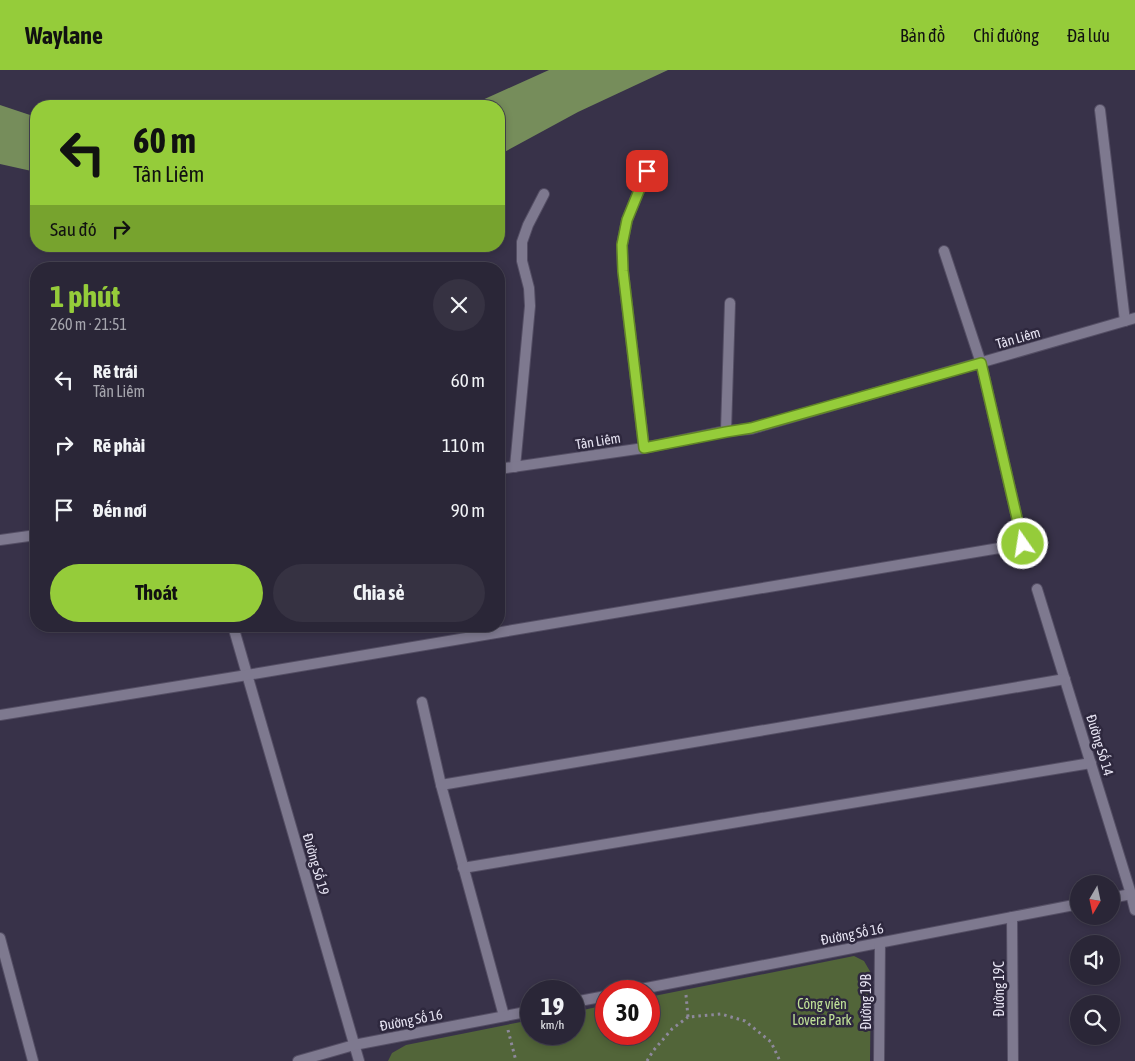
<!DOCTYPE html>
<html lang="vi">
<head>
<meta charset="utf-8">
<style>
  body { margin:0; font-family:"Asap Condensed",sans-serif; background:#363242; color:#f1f3f6; height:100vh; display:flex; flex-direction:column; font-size:19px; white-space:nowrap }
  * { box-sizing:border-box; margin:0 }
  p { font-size:16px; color:#a5a5ad }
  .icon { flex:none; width:28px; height:28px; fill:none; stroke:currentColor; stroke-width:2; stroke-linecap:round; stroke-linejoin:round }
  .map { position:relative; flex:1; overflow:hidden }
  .panel { position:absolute; left:30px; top:192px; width:475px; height:370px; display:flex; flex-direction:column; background:#2a2637; border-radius:20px; box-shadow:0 2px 8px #0003,0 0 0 1px #464352 }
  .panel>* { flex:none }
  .banner { position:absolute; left:30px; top:30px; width:475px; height:152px; border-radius:20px; box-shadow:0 2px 8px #0003,0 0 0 1px #464352; background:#95cc3a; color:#111; overflow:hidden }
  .needle { width:32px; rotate:189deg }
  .controls { position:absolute; left:1070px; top:805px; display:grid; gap:10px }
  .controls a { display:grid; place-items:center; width:50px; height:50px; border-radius:50%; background:#2a2637; box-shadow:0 2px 8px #0003,0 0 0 1px #464352; font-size:25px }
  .speed { position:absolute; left:520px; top:910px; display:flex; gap:10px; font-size:25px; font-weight:700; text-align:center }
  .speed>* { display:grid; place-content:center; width:65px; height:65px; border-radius:50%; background:#2a2637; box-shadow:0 2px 8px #0003,0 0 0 1px #464352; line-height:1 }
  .speed small { font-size:12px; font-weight:400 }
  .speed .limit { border:8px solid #d22; background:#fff; color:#111 }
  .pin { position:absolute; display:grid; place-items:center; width:42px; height:42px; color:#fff; margin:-21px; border-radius:10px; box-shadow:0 2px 8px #0006 }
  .me { position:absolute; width:55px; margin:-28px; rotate:347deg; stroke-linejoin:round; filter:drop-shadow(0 0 4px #0008) }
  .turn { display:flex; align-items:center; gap:18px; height:105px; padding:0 20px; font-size:22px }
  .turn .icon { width:65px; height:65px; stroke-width:2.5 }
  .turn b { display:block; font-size:35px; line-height:42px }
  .then { display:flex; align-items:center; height:48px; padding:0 20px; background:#0003; gap:10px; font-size:19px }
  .round { display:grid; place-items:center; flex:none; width:52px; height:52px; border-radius:26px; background:#363242 }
  .summary { display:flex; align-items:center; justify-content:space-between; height:85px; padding:0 20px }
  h1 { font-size:30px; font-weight:700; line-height:38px; color:#95cc3a }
  .action { display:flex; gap:10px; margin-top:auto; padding:10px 20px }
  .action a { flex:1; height:58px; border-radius:30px; background:#95cc3a; color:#111; font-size:20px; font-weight:700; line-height:58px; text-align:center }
  .action a+a { background:#363242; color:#f1f3f6 }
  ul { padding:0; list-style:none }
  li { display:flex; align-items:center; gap:15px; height:65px; padding:0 20px }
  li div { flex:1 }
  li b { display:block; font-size:19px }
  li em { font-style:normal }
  header { display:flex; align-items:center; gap:30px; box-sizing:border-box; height:70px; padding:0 25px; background:#95cc3a; color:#111 }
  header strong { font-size:24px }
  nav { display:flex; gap:28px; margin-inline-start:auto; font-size:18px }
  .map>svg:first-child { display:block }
  .green { fill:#526539 }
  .water { fill:#768d5b }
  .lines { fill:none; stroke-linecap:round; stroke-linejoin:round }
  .minor-casing { stroke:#544e64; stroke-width:12 }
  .path { stroke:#8e899c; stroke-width:3; stroke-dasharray:2.5 4; stroke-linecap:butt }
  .minor { stroke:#7e798f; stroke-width:10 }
  .route-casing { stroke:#618526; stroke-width:12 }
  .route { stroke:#95cc3a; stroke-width:9 }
  .labels { text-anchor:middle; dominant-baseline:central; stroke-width:5; stroke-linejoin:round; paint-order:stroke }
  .street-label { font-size:14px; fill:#e7e4f3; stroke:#2e283e }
  .park-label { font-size:14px; fill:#c0e297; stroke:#2e283e }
</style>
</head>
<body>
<header>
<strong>Waylane</strong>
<nav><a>Bản đồ</a><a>Chỉ đường</a><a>Đã lưu</a></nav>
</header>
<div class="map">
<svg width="1135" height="991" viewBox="0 0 1135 991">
  <rect width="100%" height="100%" fill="#383249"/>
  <!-- green -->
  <path class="green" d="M 854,886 L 864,891 L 871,903 L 870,991 L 388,991 L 392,983 L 406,975 L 531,950 L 531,964 L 574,964 L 574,942 L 606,935 L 606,964 L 649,964 L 649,927 Z"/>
  <!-- water -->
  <g class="water">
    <path d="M 549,0 L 668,0 L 578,42 L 499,85 L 499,36 L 469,36 Z"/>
    <path d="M 0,35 L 36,47 L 36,102 L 0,94 Z"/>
  </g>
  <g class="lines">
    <!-- minor casing -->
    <g class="minor-casing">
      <g id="minor">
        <path d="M 1100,40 L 1125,251"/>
        <path d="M 726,361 L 730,233"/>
        <path d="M 644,378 L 623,201 L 622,175 L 627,150 L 647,101"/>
        <path d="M 515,397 L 530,236 L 529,218 L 522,191 L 522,172 L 528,155 L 544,124"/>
        <path d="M 499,399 L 644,378 L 726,361 L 751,359 L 1135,248"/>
        <path d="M 0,470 L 36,465"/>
        <path d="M 1037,519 L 1131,824 L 1135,840"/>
        <path d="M 233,556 L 359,991"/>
        <path d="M 422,632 L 441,715 L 504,946"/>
        <path d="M 0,645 L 247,605 L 1023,474 L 981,293 L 944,181"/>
        <path d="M 441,715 L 1065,609"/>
        <path d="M 463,798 L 1091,693"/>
        <path d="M 1111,828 L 1131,824"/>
        <path d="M 1012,847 L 1013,991"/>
        <path d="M 0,868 L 33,991"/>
        <path d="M 631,921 L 1079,834"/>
        <path d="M 574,932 L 606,926"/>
        <path d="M 298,991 L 354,975 L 531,941"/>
        <path d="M 879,991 L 880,873"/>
      </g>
    </g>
    <!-- path -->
    <g class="path">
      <path d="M 686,925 L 688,947 L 721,944 L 745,951 L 771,972 L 780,991"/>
      <path d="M 508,960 L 516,991"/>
      <path d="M 647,991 L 653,981 L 672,959 L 688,947"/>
    </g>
    <!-- minor -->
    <use href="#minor" class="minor"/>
  </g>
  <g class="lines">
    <!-- route casing -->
    <g class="route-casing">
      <path id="route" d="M 647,101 L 627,150 L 622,175 L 623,201 L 644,378 L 726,362 L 751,358 L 981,293 L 1023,474"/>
    </g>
    <!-- route -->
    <use href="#route" class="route"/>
  </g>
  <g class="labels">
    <!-- street labels -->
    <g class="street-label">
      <text transform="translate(1018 268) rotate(-16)">Tân Liêm</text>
      <text transform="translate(598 371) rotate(-9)">Tân Liêm</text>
      <text transform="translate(1100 675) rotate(73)">Đường Số 14</text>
      <text transform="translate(316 794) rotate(74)">Đường Số 19</text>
      <text transform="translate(852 864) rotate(-11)">Đường Số 16</text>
      <text transform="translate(999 919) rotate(-90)">Đường 19C</text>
      <text transform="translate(866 932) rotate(-90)">Đường 19B</text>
      <text transform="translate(411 950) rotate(-11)">Đường Số 16</text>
    </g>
    <!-- park labels -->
    <g class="park-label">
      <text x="822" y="934">Công viên<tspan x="822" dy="16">Lovera Park</tspan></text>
    </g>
  </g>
</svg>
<div class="controls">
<a><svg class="needle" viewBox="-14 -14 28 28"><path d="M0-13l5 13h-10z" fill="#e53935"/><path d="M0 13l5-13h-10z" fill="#a5a5ad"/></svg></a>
<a><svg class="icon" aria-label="sound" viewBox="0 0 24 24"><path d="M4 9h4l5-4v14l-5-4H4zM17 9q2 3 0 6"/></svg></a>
<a><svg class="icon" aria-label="search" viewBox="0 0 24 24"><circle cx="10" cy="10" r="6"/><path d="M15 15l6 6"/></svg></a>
</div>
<div class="speed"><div>19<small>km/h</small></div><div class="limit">30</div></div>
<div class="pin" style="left:647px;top:101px;background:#d93025"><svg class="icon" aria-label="arrive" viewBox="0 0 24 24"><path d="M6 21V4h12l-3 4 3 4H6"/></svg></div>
<svg class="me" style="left:1023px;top:474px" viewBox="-20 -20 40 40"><circle r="17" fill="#95cc3a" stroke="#fff" stroke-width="3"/><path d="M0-11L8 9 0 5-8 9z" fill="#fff"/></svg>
<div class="banner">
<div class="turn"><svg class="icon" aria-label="left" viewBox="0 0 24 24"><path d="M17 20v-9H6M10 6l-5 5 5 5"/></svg><div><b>60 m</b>Tân Liêm</div></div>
<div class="then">Sau đó<svg class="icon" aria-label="right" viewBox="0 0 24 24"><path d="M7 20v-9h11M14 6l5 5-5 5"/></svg></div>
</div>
<section class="panel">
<div class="summary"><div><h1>1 phút</h1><p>260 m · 21:51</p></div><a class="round"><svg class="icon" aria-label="close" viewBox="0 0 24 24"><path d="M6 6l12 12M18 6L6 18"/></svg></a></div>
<ul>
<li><svg class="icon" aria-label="left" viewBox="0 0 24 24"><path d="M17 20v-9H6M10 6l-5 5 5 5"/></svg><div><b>Rẽ trái</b><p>Tân Liêm</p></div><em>60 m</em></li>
<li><svg class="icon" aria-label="right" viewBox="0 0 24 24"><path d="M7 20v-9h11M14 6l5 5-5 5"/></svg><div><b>Rẽ phải</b></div><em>110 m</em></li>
<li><svg class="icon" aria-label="arrive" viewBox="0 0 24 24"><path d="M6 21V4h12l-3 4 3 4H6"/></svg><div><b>Đến nơi</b></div><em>90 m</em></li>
</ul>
<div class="action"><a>Thoát</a><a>Chia sẻ</a></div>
</section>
</div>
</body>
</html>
